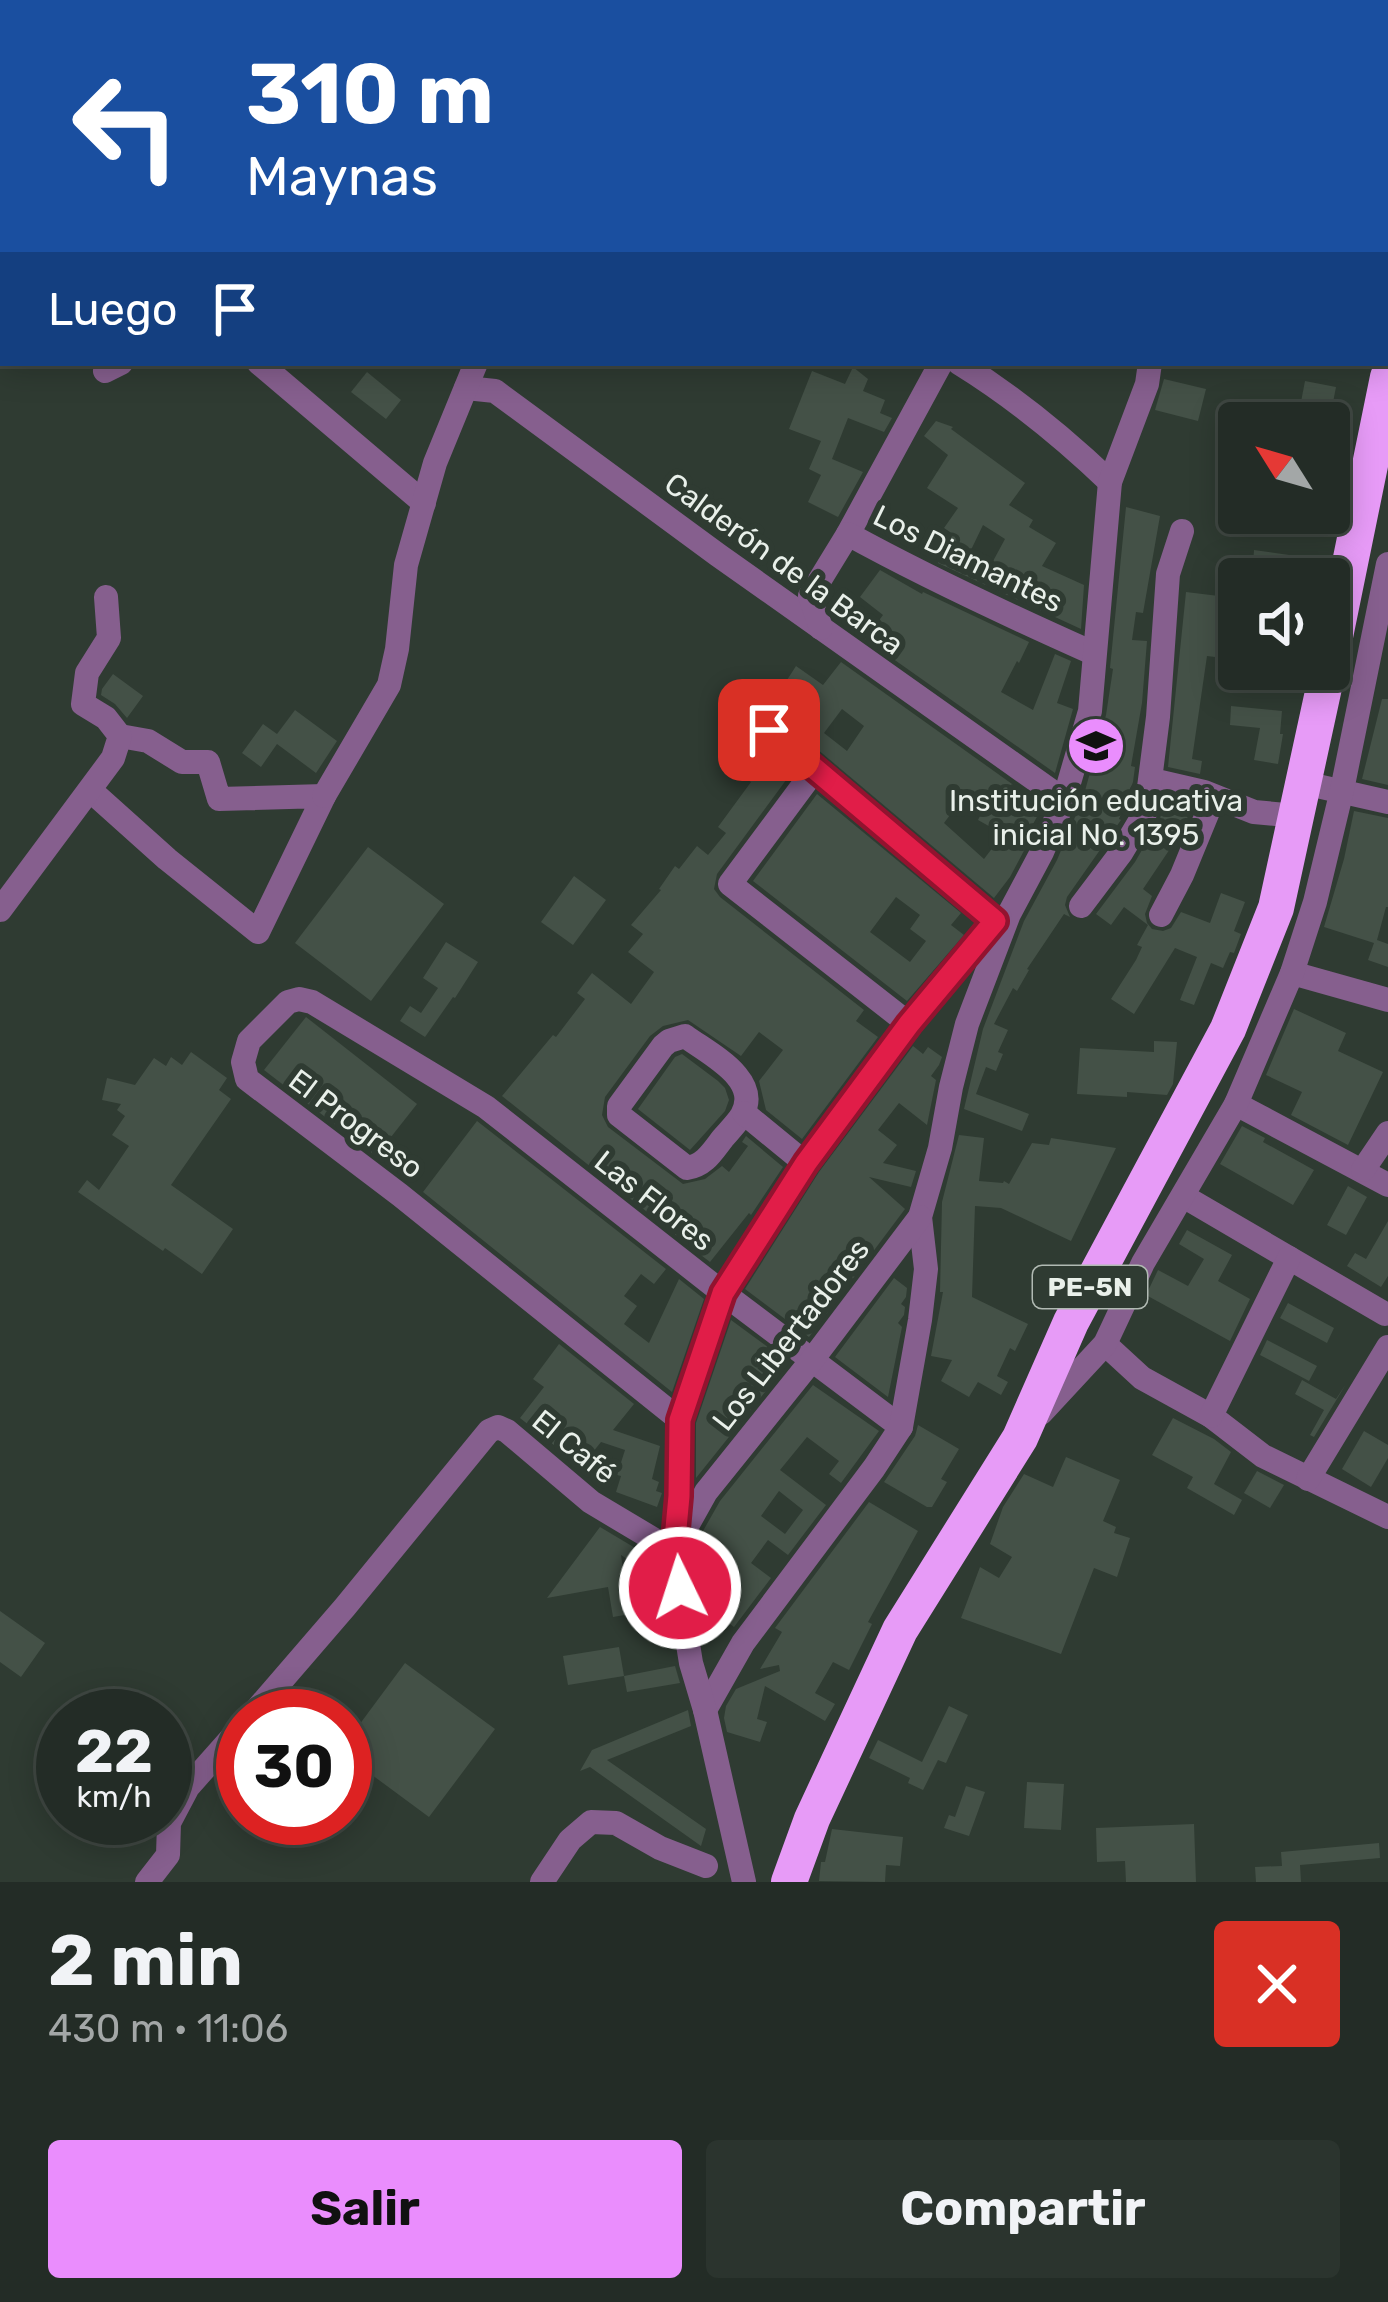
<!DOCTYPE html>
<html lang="es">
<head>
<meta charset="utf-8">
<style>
  body { margin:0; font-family:Rubik,sans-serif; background:#2b342e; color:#f1f3f6; height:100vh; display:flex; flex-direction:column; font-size:45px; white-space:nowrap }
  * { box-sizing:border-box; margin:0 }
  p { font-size:39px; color:#a3a7a7 }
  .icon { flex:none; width:66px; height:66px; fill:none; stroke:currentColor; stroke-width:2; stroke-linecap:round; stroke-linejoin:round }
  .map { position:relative; height:1882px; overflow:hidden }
  .panel { display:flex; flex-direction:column; background:#232c26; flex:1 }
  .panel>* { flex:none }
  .banner { position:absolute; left:0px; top:0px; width:1389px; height:366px; box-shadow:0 6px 30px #0003,0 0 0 3px #404843; background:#1a4fa0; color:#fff; overflow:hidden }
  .needle { width:78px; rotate:307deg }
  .tools { position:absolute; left:1218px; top:402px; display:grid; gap:24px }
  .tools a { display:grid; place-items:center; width:132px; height:132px; border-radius:12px; background:#232c26; box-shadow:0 6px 30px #0003,0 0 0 3px #404843; font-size:60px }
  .speed { position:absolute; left:36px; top:1689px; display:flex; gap:24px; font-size:60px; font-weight:700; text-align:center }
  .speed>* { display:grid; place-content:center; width:156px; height:156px; border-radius:50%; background:#232c26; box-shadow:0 6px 30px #0003,0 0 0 3px #404843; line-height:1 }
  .speed small { font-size:30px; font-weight:400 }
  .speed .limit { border:18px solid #d22; background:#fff; color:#111 }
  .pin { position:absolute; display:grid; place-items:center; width:102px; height:102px; color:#fff; margin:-51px; border-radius:24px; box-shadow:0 6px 18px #0006 }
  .me { position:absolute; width:132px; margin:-66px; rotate:356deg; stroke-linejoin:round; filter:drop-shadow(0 0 9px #0008) }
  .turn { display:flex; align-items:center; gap:42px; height:252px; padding:0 48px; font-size:54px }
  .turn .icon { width:156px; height:156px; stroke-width:2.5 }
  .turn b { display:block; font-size:84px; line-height:102px }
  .then { display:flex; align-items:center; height:114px; padding:0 48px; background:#0003; gap:24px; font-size:45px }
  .round { display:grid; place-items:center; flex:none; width:126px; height:126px; border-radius:12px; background:#2b342e }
  .summary { display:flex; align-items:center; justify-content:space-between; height:204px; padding:0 48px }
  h1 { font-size:72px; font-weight:700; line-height:90px }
  .primary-button { display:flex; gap:24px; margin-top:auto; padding:24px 48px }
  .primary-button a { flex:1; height:138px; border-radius:12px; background:#ea8dfd; color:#111; font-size:48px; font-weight:700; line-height:138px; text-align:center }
  .primary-button a+a { background:#2b342e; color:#f1f3f6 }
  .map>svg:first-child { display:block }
  .building { fill:#445147; fill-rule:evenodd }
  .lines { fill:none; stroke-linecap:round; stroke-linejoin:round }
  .minor { stroke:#865f8e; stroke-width:24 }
  .highway { stroke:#e79bf7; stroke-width:36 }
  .route-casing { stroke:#92132f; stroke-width:30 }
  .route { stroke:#e11d48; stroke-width:21 }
  .labels { text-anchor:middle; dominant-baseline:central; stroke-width:12; stroke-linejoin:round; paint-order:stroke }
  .shield { fill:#2f3b32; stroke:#b1bab3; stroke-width:3 }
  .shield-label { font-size:27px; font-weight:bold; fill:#e9f0ea }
  .street-label { font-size:30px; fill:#e9f0ea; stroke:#2f3b32 }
  .poi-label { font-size:30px; fill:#e9f0ea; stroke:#2f3b32 }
</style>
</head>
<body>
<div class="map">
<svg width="1388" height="1882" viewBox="0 0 1388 1882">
  <rect width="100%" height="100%" fill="#2f3b32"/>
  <!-- building -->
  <g class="building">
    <path d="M 853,367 L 868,379 L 863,391 L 885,400 L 880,413 L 892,418 L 884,432 L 848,418 L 832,459 L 863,472 L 838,517 L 808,502 L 821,475 L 809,469 L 821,441 L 789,429 L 812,371 L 845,384 Z"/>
    <path d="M 367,372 L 401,400 L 386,419 L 351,392 Z"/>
    <path d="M 1164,379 L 1206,389 L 1198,421 L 1155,410 Z"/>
    <path d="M 1305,381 L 1336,387 L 1329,423 L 1297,423 Z"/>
    <path d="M 936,421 L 953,427 L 951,429 L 1025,483 L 1009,505 L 1033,520 L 1029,527 L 1056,543 L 1042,566 L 1084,585 L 1081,629 L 938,563 L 953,534 L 944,528 L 958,508 L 927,488 L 948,455 L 924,436 ZM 983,525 L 1005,539 L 992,563 L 970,552 Z"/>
    <path d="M 1126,507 L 1160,516 L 1143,613 L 1136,612 L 1132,640 L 1147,641 L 1142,703 L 1131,766 L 1135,767 L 1133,782 L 1119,819 L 1121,820 L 1067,897 L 1065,905 L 1070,917 L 1064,914 L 1027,969 L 1029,970 L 1017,991 L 1013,988 L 994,1024 L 1008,1030 L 998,1052 L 1003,1054 L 996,1071 L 986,1067 L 976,1094 L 1029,1114 L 1022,1131 L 964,1109 L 983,1029 L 1024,921 L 1057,860 L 1083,798 L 1106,715 L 1113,669 L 1110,668 Z"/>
    <path d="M 1254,550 L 1303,557 L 1300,579 L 1252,579 Z"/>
    <path d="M 880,570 L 922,594 L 923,592 L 1029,642 L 1019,663 L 1017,661 L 1001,692 L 1033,710 L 1055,654 L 1071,661 L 1057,703 L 1073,709 L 1055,773 L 865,639 L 883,615 L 860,597 Z"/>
    <path d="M 1186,592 L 1227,597 L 1225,619 L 1239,621 L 1239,660 L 1207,656 L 1192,759 L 1202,761 L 1200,774 L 1168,767 Z"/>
    <path d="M 841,662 L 1043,806 L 1023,842 L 1027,845 L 1010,877 L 994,898 L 791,727 L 813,699 L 787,680 L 796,666 L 823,685 ZM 842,709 L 864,726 L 847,751 L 824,733 ZM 959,803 L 980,816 L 978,820 L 1003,834 L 984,859 L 944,823 Z"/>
    <path d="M 113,674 L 143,696 L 127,718 L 115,704 L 101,695 L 102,689 Z"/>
    <path d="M 1382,699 L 1388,699 L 1388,785 L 1362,779 Z"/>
    <path d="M 1231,706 L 1282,711 L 1280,734 L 1283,734 L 1278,764 L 1254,760 L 1260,728 L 1230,725 Z"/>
    <path d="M 295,710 L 337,741 L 316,773 L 277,744 L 261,767 L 242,753 L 263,724 L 277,734 Z"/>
    <path d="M 767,754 L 792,772 L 717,874 L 714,889 L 720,897 L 864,1010 L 856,1021 L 878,1037 L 802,1139 L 766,1110 L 759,1081 L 783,1050 L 759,1032 L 741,1056 L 688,1020 L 663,1026 L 650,1036 L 605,1097 L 602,1115 L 608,1127 L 683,1184 L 705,1179 L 722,1166 L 729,1172 L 748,1146 L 742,1142 L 746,1136 L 783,1167 L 751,1215 L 749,1213 L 710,1262 L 693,1249 L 700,1234 L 695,1230 L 686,1243 L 502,1096 L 553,1035 L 556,1037 L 585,999 L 577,993 L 592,973 L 631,1004 L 654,972 L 628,952 L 643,934 L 631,925 L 661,890 L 659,889 L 675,866 L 679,869 L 697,846 L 708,855 L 726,833 L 718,827 L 751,782 L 748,780 Z"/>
    <path d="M 817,794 L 961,913 L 951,925 L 964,935 L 907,1001 L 753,881 ZM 896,897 L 920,915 L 910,929 L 926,941 L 910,962 L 870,932 Z"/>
    <path d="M 1164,800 L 1192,806 L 1182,831 L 1143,889 L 1152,896 L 1145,914 L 1147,923 L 1152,929 L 1163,931 L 1171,928 L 1181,912 L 1210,923 L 1221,893 L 1245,902 L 1234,931 L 1241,934 L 1234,953 L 1230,952 L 1223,968 L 1211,963 L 1194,1005 L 1180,1000 L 1197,957 L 1175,948 L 1134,1014 L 1111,999 L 1136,960 L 1142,947 L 1137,945 L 1148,925 L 1124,907 L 1111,925 L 1096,914 L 1135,862 L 1160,819 Z"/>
    <path d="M 1354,811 L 1388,818 L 1388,907 L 1386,907 L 1377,940 L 1388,944 L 1388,967 L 1368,960 L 1374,943 L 1324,927 L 1344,859 Z"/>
    <path d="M 368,847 L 444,904 L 371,1001 L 295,943 Z"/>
    <path d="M 574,876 L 606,900 L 573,945 L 541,922 Z"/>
    <path d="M 446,942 L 478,962 L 455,998 L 453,997 L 425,1037 L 400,1021 L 410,1006 L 421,1013 L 438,988 L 423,978 Z"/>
    <path d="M 1294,1009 L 1346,1033 L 1338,1051 L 1383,1072 L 1348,1145 L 1291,1115 L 1302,1092 L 1266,1075 Z"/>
    <path d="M 306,1017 L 417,1104 L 376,1156 L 264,1070 Z"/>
    <path d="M 1154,1041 L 1177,1042 L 1173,1084 L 1167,1095 L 1127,1092 L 1127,1097 L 1077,1094 L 1080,1048 L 1154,1052 Z"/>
    <path d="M 913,1046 L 923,1054 L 928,1047 L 942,1057 L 939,1065 L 931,1076 L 936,1080 L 927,1125 L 899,1103 L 878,1130 L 897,1145 L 883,1163 L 916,1171 L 911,1187 L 869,1177 L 905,1209 L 809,1337 L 745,1289 L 819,1172 Z"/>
    <path d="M 191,1052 L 227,1078 L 219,1090 L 231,1099 L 171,1185 L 233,1229 L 202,1274 L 165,1248 L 163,1251 L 78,1192 L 87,1180 L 99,1190 L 129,1146 L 112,1135 L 125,1116 L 117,1110 L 121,1104 L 102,1100 L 107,1078 L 135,1085 L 154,1058 L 166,1066 L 171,1057 L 182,1065 Z"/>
    <path d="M 682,1054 L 718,1081 L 725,1088 L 729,1100 L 725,1111 L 690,1150 L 638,1109 L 675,1057 Z"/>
    <path d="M 477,1121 L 666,1269 L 654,1284 L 641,1274 L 624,1296 L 637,1306 L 624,1324 L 649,1343 L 679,1279 L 704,1299 L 672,1392 L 423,1192 Z"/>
    <path d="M 1242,1126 L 1265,1138 L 1263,1142 L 1314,1170 L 1293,1205 L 1220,1164 Z"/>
    <path d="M 959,1135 L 984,1138 L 979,1181 L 1003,1183 L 1004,1181 L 1009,1184 L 1032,1143 L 1049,1145 L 1051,1138 L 1116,1148 L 1071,1241 L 1001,1208 L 975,1206 L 972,1297 L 1028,1324 L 1015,1351 L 1010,1348 L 997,1376 L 1008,1382 L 1001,1395 L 978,1382 L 969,1397 L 941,1381 L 952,1360 L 931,1356 L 943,1292 L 940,1292 L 942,1202 Z"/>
    <path d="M 1348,1186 L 1367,1197 L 1346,1235 L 1327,1225 Z"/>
    <path d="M 1388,1221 L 1388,1276 L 1381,1287 L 1347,1266 L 1355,1253 L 1366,1259 Z"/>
    <path d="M 1187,1230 L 1232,1255 L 1218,1281 L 1250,1299 L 1230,1341 L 1146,1295 L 1158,1270 L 1188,1286 L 1204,1259 L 1179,1244 Z"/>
    <path d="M 894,1278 L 907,1288 L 906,1297 L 901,1304 L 905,1307 L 904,1315 L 898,1323 L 902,1327 L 888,1397 L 835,1357 Z"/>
    <path d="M 1288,1303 L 1334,1328 L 1327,1343 L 1280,1318 Z"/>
    <path d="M 731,1320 L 780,1356 L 776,1361 L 785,1367 L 696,1478 L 696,1423 Z"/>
    <path d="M 1267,1340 L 1317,1366 L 1309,1381 L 1260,1355 Z"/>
    <path d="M 559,1344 L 634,1404 L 613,1430 L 660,1446 L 652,1479 L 659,1482 L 656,1491 L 662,1493 L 657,1507 L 616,1492 L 621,1476 L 617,1475 L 625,1450 L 601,1442 L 584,1463 L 562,1445 L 559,1449 L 520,1418 L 544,1387 L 533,1379 Z"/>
    <path d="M 1302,1380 L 1336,1399 L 1346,1384 L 1314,1437 L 1310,1435 L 1324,1410 L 1295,1394 Z"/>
    <path d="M 813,1385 L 879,1431 L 841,1483 L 829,1474 L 839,1461 L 807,1437 L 780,1470 L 826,1505 L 788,1555 L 768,1540 L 751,1563 L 771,1578 L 734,1627 L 698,1600 L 695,1581 L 699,1538 L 720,1501 ZM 779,1491 L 803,1510 L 785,1534 L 761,1516 Z"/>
    <path d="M 1173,1418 L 1214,1439 L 1231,1452 L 1214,1484 L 1242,1500 L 1234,1515 L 1187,1488 L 1193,1477 L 1152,1455 Z"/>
    <path d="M 918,1425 L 959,1449 L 941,1479 L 947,1482 L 932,1507 L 927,1507 L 884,1482 L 915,1436 Z"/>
    <path d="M 1364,1431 L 1388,1445 L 1388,1458 L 1371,1487 L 1342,1469 Z"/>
    <path d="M 1066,1457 L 1120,1480 L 1103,1521 L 1116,1527 L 1114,1533 L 1130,1538 L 1117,1577 L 1094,1568 L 1061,1654 L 961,1618 L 980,1567 L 999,1578 L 1012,1557 L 990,1544 L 1003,1507 L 1024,1474 L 1053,1487 Z"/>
    <path d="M 1257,1471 L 1284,1485 L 1270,1508 L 1244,1493 Z"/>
    <path d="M 869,1502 L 918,1531 L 868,1622 L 872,1624 L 849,1670 L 833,1662 L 815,1693 L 835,1704 L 825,1721 L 765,1686 L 757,1719 L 767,1722 L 760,1742 L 727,1732 L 724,1718 L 726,1706 L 736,1689 L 780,1671 L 779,1665 L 760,1669 L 782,1632 L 775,1628 Z"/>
    <path d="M 600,1527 L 647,1555 L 638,1566 L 621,1555 L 627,1598 L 663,1592 L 665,1608 L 613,1617 L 608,1587 L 547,1598 Z"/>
    <path d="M 0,1611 L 45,1643 L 21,1677 L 0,1662 Z"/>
    <path d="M 619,1647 L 624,1676 L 568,1685 L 563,1656 Z"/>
    <path d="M 405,1663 L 495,1729 L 429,1817 L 345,1755 L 345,1744 Z"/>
    <path d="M 675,1666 L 680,1683 L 627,1692 L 624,1676 Z"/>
    <path d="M 949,1706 L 968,1715 L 946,1763 L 938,1760 L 923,1790 L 908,1783 L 910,1778 L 869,1758 L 878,1740 L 922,1762 Z"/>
    <path d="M 688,1710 L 691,1726 L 607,1760 L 706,1829 L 701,1846 L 590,1767 L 580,1771 L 592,1750 Z"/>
    <path d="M 1027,1782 L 1064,1784 L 1061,1830 L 1024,1828 Z"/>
    <path d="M 966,1786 L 985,1792 L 969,1836 L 944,1828 L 949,1815 L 955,1817 Z"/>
    <path d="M 1194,1824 L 1196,1882 L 1126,1882 L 1125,1861 L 1097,1862 L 1096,1828 Z"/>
    <path d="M 832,1829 L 903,1837 L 900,1866 L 886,1865 L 885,1882 L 819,1881 L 821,1862 L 825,1862 Z"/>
    <path d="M 1379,1843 L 1380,1858 L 1300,1865 L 1301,1882 L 1256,1882 L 1255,1867 L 1282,1866 L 1281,1852 Z"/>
  </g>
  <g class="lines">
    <!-- minor -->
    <g class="minor">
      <path d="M 859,0 L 861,3"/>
      <path d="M 606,3 L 608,0"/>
      <path d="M 751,3 L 752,0"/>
      <path d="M 942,3 L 942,0"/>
      <path d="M 1189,3 L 1189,0"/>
      <path d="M 259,363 L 424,503"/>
      <path d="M 959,363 C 1014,397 1063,437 1110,482"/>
      <path d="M 105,371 L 121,363"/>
      <path d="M 466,388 L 495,391 L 718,555 L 1064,800"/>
      <path d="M 848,534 L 941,363"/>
      <path d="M 821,628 L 810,596 L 848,534 C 928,578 1010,616 1093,653"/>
      <path d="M 769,730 L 996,921"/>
      <path d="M 816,768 L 730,884 L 909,1024"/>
      <path d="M 1152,780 L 1204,792 L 1254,812 L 1297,816"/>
      <path d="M 1304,783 L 1388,802"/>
      <path d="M 90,790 L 167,859 L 258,932 L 324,796 L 219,799 L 208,762 L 182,762 L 148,741 L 120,736"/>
      <path d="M 324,796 L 389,685 L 397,649 L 406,565 L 435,463 L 476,363"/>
      <path d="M 1081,906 L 1121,853 L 1146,811 L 1158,717 L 1168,574 L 1182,531"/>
      <path d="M 0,910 L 113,758 L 120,736 L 106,718 L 83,704 L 87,673 L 109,638 L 106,597"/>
      <path d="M 1161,915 L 1182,875 L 1214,797"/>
      <path d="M 1292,973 L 1388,1000"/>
      <path d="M 685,1036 C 709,1054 762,1079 742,1115 C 737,1123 729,1131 723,1138 C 712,1152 705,1165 687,1168 L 619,1115 L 619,1106 L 663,1046 L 669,1041 Z"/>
      <path d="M 1236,1104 L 1388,1185"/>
      <path d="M 744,1113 L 805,1163"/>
      <path d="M 1363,1170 L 1388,1133"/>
      <path d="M 1183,1196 L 1385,1314"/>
      <path d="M 1105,1344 L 1142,1378 L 1211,1416 L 1263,1456 L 1388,1517"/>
      <path d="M 1041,1413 L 1105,1344 L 1143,1263 L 1236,1104 L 1292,973 L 1315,902 L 1342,790 L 1388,564"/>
      <path d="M 1211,1416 L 1289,1258"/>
      <path d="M 680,1420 L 400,1195 L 247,1079 L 243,1062 L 249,1041 L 288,1002 L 299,999 L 312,1002 L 486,1107 L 723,1293 L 901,1427"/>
      <path d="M 1308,1479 L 1388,1347"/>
      <path d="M 705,1710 L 743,1643 L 874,1468 L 901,1427 L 920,1320 L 926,1269 L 920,1217 L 940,1148 L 951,1087 L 967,1024 L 1009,914 L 1042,852 L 1064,800 L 1090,711 L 1110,482 L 1147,384 L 1150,363"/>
      <path d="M 251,1716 L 345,1607 L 489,1431 L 498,1427 L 507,1431 L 591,1502 L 673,1551 L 706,1492 L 812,1360 L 920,1217"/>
      <path d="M 147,1882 L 168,1855 L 169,1823 L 188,1787 L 243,1725"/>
      <path d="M 542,1882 L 570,1840 L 591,1822 L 616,1823 L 660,1848 L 706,1866"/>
      <path d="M 744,1882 L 705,1710 L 691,1663 L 673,1551 L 679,1496 L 680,1420 L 723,1293 L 805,1163 L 909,1024 L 1000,918"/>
    </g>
    <!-- highway -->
    <g class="highway">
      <path d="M 1329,666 L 1388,377"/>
      <path d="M 789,1882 L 812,1819 L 900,1630 L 1020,1438 L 1071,1322 L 1228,1029 L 1276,908 L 1328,669"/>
    </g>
  </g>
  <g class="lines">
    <!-- route casing -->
    <g class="route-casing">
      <path id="route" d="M 680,1588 L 674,1550 L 679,1496 L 680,1420 L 723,1293 L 806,1163 L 909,1024 L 995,921 L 769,730"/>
    </g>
    <!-- route -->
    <use href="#route" class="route"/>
  </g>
  <!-- icons -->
  <defs>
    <g id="school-disc" transform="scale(3)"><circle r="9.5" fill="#ea8dfd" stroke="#2f3b32"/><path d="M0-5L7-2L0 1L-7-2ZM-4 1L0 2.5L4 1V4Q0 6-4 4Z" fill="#111"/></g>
  </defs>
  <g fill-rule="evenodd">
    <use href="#school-disc" x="1096" y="746"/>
  </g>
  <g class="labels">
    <!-- shield labels -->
    <rect class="shield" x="1033" y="1266" width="114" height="42" rx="9"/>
    <g class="shield-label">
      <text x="1090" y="1287">PE-5N</text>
    </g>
    <!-- street labels -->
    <g class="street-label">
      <text transform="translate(968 559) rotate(26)">Los Diamantes</text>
      <text transform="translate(784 564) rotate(36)">Calderón de la Barca</text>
      <text transform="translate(356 1124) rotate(37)">El Progreso</text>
      <text transform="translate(654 1201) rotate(38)">Las Flores</text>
      <text transform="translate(791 1335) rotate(-52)">Los Libertadores</text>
      <text transform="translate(574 1447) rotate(39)">El Café</text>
    </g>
    <!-- poi labels -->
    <g class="poi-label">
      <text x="1096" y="801">Institución educativa<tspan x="1096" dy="34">inicial No. 1395</tspan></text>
    </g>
  </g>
</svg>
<div class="tools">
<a><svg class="needle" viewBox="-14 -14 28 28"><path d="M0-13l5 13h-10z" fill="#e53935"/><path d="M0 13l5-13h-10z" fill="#a3a7a7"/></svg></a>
<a><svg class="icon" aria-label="sound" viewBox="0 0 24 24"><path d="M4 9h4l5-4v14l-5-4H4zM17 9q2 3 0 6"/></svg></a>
</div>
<div class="speed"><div>22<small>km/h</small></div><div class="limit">30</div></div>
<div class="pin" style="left:769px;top:730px;background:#d93025"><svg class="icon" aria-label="arrive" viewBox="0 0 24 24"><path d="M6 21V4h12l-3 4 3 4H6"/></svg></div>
<svg class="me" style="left:680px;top:1588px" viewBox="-20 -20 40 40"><circle r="17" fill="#e11d48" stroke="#fff" stroke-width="3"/><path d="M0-11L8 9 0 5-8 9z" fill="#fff"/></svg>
<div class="banner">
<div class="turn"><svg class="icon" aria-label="left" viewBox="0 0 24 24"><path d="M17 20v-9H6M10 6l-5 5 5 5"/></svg><div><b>310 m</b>Maynas</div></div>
<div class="then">Luego<svg class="icon" aria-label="arrive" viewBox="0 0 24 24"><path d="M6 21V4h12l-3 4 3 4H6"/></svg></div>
</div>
</div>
<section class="panel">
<div class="summary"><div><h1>2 min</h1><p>430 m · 11:06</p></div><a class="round" style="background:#d93025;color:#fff"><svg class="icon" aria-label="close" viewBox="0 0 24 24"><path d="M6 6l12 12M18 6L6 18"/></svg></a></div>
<div class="primary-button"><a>Salir</a><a>Compartir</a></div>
</section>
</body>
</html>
